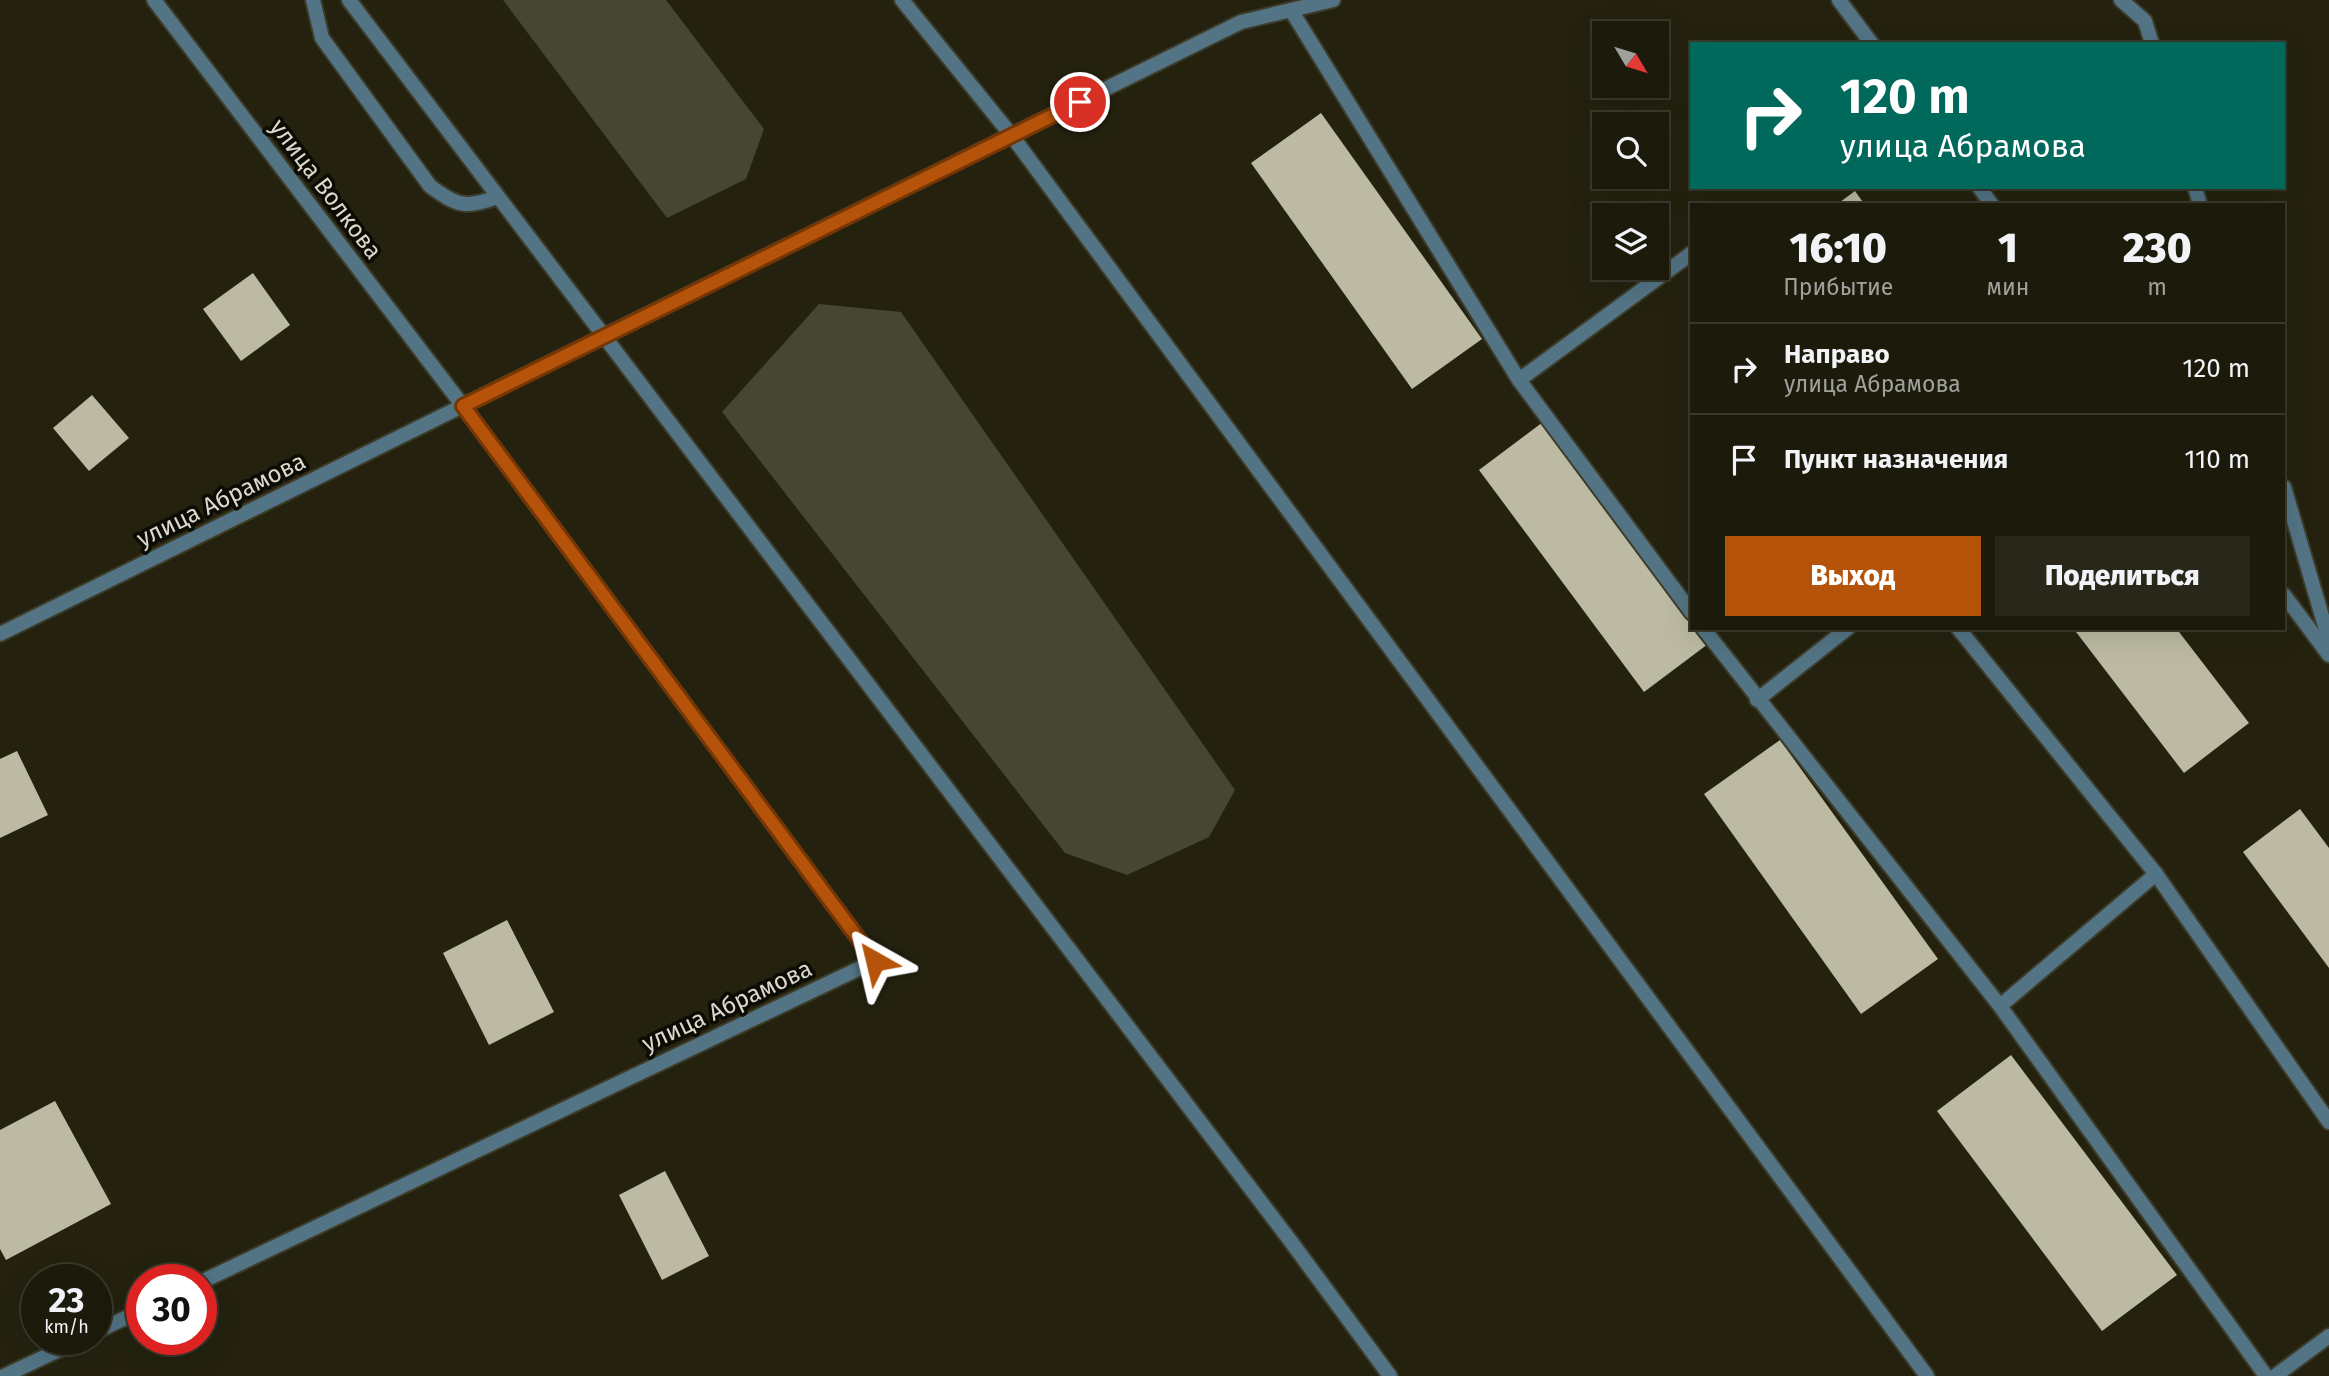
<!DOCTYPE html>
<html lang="ru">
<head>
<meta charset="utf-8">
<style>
  body { margin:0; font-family:"Fira Sans",sans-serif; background:#282719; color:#f1f3f6; height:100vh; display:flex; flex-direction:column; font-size:26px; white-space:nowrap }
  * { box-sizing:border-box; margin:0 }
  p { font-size:23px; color:#a0a19d }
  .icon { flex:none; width:38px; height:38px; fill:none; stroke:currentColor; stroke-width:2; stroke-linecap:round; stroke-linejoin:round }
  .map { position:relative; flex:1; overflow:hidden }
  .drawer { position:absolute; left:1690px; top:203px; width:595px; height:427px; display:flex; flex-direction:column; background:#1b1a0b; border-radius:0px; box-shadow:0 7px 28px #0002,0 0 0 2px #39382c }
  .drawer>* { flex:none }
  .banner { position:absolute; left:1690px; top:42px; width:595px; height:147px; border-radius:0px; box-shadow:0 7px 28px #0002,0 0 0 2px #39382c; background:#00695c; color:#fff; overflow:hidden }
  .needle { width:46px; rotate:128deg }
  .controls { position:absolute; left:1592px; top:21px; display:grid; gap:14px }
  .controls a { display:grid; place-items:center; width:77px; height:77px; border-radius:0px; background:#1b1a0b; box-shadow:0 7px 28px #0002,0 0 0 2px #39382c; font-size:35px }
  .speed { position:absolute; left:21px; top:1264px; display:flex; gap:14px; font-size:35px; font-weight:700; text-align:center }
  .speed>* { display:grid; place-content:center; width:91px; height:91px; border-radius:50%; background:#1b1a0b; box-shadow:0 7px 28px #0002,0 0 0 2px #39382c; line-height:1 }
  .speed small { font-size:18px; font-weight:400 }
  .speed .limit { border:10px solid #d22; background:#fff; color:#111 }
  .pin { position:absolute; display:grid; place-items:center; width:60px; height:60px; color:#fff; margin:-30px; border:4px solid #fff; border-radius:50%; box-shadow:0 2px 7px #0007 }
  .me { position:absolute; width:77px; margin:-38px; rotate:323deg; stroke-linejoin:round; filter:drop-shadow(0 0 5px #0008) }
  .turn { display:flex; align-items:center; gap:24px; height:147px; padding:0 35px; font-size:32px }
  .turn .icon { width:91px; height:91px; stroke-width:2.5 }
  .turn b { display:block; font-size:49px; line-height:60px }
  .eta { display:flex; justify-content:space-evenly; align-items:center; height:119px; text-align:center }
  .eta b { font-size:42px; font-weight:800; line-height:49px }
  .primary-button { display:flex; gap:14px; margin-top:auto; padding:14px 35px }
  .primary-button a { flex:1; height:80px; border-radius:0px; background:#b45309; color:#fff; font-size:28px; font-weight:800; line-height:80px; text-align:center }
  .primary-button a+a { background:#282719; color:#f1f3f6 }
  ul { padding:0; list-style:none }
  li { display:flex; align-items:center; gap:21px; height:91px; padding:0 35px; border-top:2px solid #39382c }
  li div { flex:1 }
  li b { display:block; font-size:26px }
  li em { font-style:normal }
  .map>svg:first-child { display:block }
  .green { fill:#474533 }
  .building { fill:#bcbaa2 }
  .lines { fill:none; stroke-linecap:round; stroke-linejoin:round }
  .service-casing { stroke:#3d3c2a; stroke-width:18 }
  .minor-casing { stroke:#3d3c2a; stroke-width:18 }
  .service { stroke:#537485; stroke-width:14 }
  .minor { stroke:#537485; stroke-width:14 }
  .route-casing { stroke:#753606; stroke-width:18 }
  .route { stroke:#b45309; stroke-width:12 }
  .labels { text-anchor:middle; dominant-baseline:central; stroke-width:7; stroke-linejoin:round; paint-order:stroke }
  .street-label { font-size:24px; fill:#dad9cd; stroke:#0c0b04 }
</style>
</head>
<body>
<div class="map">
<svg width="2329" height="1376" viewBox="0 0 2329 1376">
  <rect width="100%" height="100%" fill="#24220f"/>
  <!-- green -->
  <g class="green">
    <path d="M 503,0 L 666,0 L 764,129 L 746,179 L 667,218 Z"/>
    <path d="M 819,304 L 901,312 L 1235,790 L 1209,837 L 1127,875 L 1065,853 L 722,412 Z"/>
  </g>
  <!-- building -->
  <g class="building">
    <path d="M 1321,113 L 1482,339 L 1412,389 L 1251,163 Z"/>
    <path d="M 1855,191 L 1865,205 L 1836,205 Z"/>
    <path d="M 253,273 L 290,325 L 241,361 L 203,309 Z"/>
    <path d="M 92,395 L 129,438 L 89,471 L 53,428 Z"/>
    <path d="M 1543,422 L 1692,622 L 1692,628 L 1697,628 L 1708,644 L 1644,692 L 1479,470 Z"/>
    <path d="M 2073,628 L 2176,628 L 2249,723 L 2184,773 Z"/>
    <path d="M 1780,740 L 1938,959 L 1861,1014 L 1704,794 Z"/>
    <path d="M 17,751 L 48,815 L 0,838 L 0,759 Z"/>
    <path d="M 2300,809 L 2329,848 L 2329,968 L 2243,852 Z"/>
    <path d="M 507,920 L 554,1012 L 489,1045 L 443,953 Z"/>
    <path d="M 2011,1055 L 2177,1275 L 2102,1331 L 1937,1111 Z"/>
    <path d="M 55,1101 L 111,1204 L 6,1260 L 0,1249 L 0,1130 Z"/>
    <path d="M 665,1171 L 709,1256 L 662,1280 L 619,1195 Z"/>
  </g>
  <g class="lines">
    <!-- service casing -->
    <g class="service-casing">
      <g id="service">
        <path d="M 313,0 L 322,38 L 430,186 C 457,206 466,209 497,197"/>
        <path d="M 2121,0 L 2145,21 L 2152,44"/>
        <path d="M 1291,10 L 1519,380 L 1692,613"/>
        <path d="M 2195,187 L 2200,205"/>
        <path d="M 1519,380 L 1692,253"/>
        <path d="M 2284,487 L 2329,640"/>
        <path d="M 1703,628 L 2000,1006 L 2266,1376"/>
        <path d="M 1958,628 L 2156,874 L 2329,1122"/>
        <path d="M 1757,700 L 1848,628"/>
        <path d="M 2000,1006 L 2156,874"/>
      </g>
    </g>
    <!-- minor casing -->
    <g class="minor-casing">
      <g id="minor">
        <path d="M 154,0 L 463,406 L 875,961 L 201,1282"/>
        <path d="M 349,0 L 1292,1243 L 1390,1376"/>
        <path d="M 902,0 L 1012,136 L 1927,1376"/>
        <path d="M 1839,0 L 1872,44"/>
        <path d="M 1979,187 L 1992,205"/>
        <path d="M 2284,595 L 2329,655"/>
        <path d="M 0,634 L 1241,22 L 1333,0"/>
        <path d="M 96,1332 L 142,1310"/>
        <path d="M 4,1376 L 82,1339"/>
        <path d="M 2275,1376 L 2329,1336"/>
      </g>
    </g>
    <!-- service -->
    <use href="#service" class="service"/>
    <!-- minor -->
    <use href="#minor" class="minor"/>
  </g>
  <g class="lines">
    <!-- route casing -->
    <g class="route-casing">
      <path id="route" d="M 875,961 L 463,406 L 1080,102"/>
    </g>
    <!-- route -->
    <use href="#route" class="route"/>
  </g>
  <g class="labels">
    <!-- street labels -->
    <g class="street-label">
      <text transform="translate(326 189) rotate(53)">улица Волкова</text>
      <text transform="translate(221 500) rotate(-26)">улица Абрамова</text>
      <text transform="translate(727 1006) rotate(-25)">улица Абрамова</text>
    </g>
  </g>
</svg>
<div class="controls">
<a><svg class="needle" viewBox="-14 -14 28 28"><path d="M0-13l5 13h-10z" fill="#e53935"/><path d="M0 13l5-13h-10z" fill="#a0a19d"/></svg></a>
<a><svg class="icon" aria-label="search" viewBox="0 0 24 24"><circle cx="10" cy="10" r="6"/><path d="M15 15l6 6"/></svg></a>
<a><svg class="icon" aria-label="layers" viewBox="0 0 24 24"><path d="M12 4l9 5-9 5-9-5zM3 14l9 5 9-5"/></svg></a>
</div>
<div class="speed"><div>23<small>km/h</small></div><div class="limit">30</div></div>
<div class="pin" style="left:1080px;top:102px;background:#d93025"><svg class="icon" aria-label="arrive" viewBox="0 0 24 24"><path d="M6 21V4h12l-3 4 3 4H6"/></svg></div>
<svg class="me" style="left:875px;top:961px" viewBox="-20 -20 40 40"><path d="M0-17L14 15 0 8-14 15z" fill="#b45309" stroke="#fff" stroke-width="4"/></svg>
<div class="banner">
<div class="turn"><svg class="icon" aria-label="right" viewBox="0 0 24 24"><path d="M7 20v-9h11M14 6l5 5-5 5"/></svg><div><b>120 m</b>улица Абрамова</div></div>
</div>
<section class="drawer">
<div class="eta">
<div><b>16:10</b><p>Прибытие</p></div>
<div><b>1</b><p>мин</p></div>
<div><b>230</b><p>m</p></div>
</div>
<ul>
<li><svg class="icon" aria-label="right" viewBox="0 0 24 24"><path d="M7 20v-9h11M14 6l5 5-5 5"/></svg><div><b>Направо</b><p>улица Абрамова</p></div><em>120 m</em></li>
<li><svg class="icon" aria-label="arrive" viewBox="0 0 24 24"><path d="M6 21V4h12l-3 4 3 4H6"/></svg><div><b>Пункт назначения</b></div><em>110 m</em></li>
</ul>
<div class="primary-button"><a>Выход</a><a>Поделиться</a></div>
</section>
</div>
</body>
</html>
